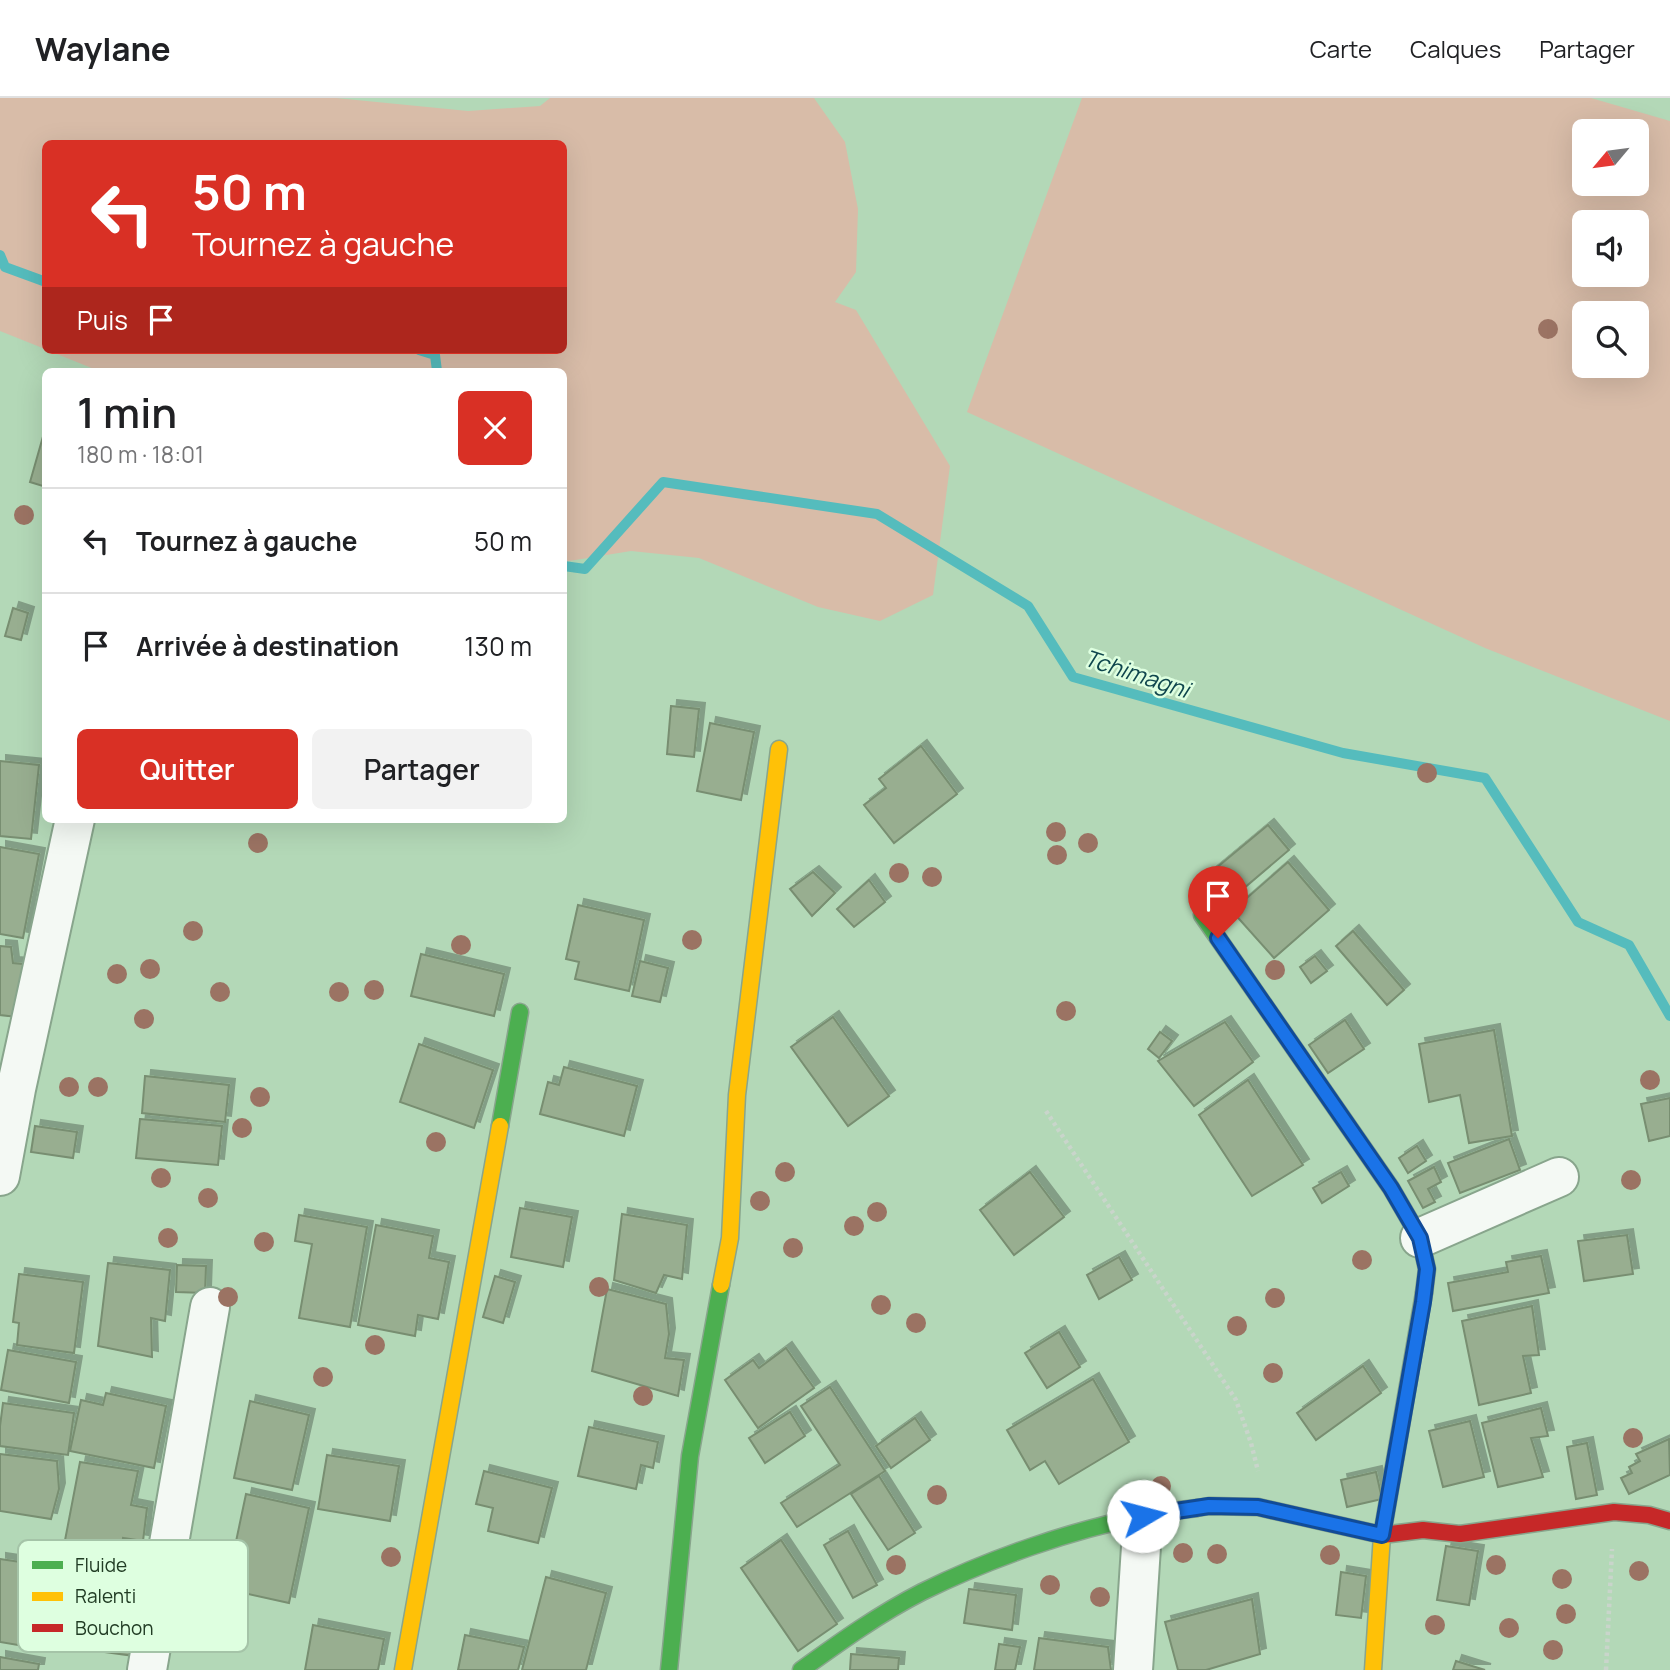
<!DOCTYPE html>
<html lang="fr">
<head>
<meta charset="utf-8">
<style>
  body { margin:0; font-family:Manrope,sans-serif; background:#f2f2f2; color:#202124; height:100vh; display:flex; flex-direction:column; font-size:26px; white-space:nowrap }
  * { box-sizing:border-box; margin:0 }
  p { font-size:23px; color:#757577 }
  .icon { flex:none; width:38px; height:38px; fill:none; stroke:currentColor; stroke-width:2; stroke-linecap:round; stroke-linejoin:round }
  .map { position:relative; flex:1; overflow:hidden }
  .side { position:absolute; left:42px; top:270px; width:525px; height:455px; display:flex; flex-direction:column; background:#fff; border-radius:10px; box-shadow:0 7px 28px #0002 }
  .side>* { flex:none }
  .banner { position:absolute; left:42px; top:42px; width:525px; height:214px; border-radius:10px; box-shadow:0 7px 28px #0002; background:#d93025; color:#fff; overflow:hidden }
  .needle { width:46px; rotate:241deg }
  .buttons { position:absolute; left:1572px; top:21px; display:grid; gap:14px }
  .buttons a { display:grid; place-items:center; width:77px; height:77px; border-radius:10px; background:#fff; box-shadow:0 7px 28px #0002; font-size:35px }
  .pin { position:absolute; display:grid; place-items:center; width:60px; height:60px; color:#fff; margin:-72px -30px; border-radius:50% 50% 50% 0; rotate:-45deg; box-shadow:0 0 7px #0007 }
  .pin .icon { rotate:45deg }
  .me { position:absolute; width:77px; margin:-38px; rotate:82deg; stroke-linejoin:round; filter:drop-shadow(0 0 5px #0008) }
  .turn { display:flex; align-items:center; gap:24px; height:147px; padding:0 35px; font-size:32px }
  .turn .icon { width:91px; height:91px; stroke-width:2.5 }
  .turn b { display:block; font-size:49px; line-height:60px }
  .then { display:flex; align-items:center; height:66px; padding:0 35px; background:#0003; gap:14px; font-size:26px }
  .round { display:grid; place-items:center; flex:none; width:74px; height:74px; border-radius:10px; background:#f2f2f2 }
  .overview { display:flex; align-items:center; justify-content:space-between; height:119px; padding:0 35px }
  h1 { font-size:42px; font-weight:600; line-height:52px }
  .action { display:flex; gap:14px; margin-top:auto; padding:14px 35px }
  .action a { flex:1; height:80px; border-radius:10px; background:#d93025; color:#fff; font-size:28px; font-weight:600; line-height:80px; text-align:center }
  .action a+a { background:#f2f2f2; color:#202124 }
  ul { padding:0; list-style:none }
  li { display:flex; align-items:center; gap:21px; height:105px; padding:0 35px; border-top:2px solid #e0e0e0 }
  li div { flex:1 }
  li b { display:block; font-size:26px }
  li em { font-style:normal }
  header { display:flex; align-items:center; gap:42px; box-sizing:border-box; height:98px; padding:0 35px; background:#fff; border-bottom:2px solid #e0e0e0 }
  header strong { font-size:33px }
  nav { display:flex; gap:38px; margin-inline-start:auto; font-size:24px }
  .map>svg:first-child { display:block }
  .green { fill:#d8bca8; fill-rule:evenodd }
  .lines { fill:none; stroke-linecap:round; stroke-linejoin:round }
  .stream { stroke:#55bcbd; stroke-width:10 }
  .building { fill:#98ae90; stroke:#788e71; stroke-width:2; filter:url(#shadow) }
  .street-casing { stroke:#88a58c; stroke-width:42 }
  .fast-casing { stroke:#88a58c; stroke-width:19 }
  .slow-casing { stroke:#88a58c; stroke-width:19 }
  .jam-casing { stroke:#88a58c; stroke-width:19 }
  .path { stroke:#c9d5cb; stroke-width:4.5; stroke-dasharray:3.5 3.5; stroke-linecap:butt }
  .street { stroke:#f4f9f4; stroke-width:38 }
  .fast { stroke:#4caf50; stroke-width:16 }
  .slow { stroke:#ffc107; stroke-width:16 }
  .jam { stroke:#c62828; stroke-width:16 }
  .tree { fill:#9b7363 }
  .route-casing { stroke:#114b97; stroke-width:18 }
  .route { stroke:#1a73e8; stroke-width:12 }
  .labels { text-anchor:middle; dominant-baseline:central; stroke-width:5; stroke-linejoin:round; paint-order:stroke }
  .water-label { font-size:23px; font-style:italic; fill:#0f464d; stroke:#deffe0 }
  .key { fill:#deffe0; stroke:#a5c4a8; stroke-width:2 }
  .key-label { font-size:19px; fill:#213c24 }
</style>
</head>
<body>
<header>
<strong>Waylane</strong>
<nav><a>Carte</a><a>Calques</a><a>Partager</a></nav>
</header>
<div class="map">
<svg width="1670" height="1572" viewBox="0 0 1670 1572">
  <defs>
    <filter id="shadow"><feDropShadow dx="6" dy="-6" stdDeviation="0" flood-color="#0004"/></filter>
  </defs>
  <rect width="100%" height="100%" fill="#b3d8b7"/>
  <!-- green -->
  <g class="green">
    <path d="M 0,0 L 336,0 L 468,13 L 540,8 L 550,0 L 814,0 L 845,44 L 858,111 L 856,174 L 835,204 L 856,212 L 950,368 L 933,497 L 880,523 L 818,509 L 699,460 L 631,453 L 569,463 L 564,466 L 564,273 L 99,273 L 47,252 L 564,252 L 564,46 L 46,46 L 45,251 L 0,233 Z"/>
    <path d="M 1082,0 L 1591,0 L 1670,23 L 1670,623 L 1485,550 L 967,314 ZM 1584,33 L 1636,33 L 1636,86 L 1584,86 ZM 1636,124 L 1636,177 L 1584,177 L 1584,124 ZM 1584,215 L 1636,215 L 1636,268 L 1584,268 Z"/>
  </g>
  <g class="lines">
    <!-- stream -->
    <g class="stream">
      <path d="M 0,157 L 5,169 L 46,184"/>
      <path d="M 419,252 L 435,257 L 437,273"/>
      <path d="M 564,468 L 585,471 L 663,384 L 877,416 L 1028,508 L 1073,579 L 1343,655 L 1485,680 L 1578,824 L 1629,847 L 1670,918"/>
    </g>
  </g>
  <!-- building -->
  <g class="building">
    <path d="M 46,328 L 46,389 L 30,384 Z"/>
    <path d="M 13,510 L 28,515 L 21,542 L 5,538 Z"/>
    <path d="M 671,608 L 699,611 L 694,659 L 667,656 Z"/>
    <path d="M 710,625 L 754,634 L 741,702 L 697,693 Z"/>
    <path d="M 921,648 L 957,696 L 894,745 L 864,707 L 886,690 L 879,681 Z"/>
    <path d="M 0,663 L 39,667 L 31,741 L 0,738 Z"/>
    <path d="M 1268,727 L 1289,752 L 1230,802 L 1209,776 Z"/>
    <path d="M 0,749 L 39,756 L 23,840 L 0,836 Z"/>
    <path d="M 1288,764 L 1329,812 L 1274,860 L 1232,813 Z"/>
    <path d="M 813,774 L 835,795 L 812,818 L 790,791 Z"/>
    <path d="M 869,782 L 885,804 L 854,829 L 837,811 Z"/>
    <path d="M 578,807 L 644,822 L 629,893 L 575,881 L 579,864 L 566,861 Z"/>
    <path d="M 1353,833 L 1404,892 L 1387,907 L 1336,848 Z"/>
    <path d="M 0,848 L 11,849 L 13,865 L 33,867 L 25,920 L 0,917 Z"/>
    <path d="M 421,856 L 504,876 L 494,918 L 411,898 Z"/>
    <path d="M 1315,858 L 1327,873 L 1311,885 L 1300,869 Z"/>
    <path d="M 640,863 L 668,870 L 660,904 L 632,898 Z"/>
    <path d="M 833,919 L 889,998 L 848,1028 L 791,949 Z"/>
    <path d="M 1345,922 L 1364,951 L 1328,975 L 1309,947 Z"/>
    <path d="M 1225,924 L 1253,964 L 1194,1008 L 1158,963 Z"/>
    <path d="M 1494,932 L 1512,1038 L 1469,1045 L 1460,997 L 1429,1004 L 1419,946 Z"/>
    <path d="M 1160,934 L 1172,943 L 1159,960 L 1148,951 Z"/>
    <path d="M 419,946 L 493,972 L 474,1030 L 400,1004 Z"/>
    <path d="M 564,969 L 637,988 L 624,1038 L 540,1016 L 548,984 L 559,987 Z"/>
    <path d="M 145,978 L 229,987 L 225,1024 L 142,1015 Z"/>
    <path d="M 1248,982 L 1303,1067 L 1252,1098 L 1199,1017 Z"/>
    <path d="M 1670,1000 L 1670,1038 L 1649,1043 L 1641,1006 Z"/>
    <path d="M 140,1021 L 222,1028 L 218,1067 L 136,1060 Z"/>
    <path d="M 35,1028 L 77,1034 L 73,1060 L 31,1054 Z"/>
    <path d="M 1509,1041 L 1520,1072 L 1460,1095 L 1448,1065 Z"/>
    <path d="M 1417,1048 L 1426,1063 L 1408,1075 L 1399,1060 Z"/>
    <path d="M 1434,1069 L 1441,1084 L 1428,1091 L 1435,1104 L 1423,1110 L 1408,1083 Z"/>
    <path d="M 1030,1074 L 1064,1119 L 1014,1157 L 980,1112 Z"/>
    <path d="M 1341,1074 L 1349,1088 L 1322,1105 L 1313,1090 Z"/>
    <path d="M 520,1110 L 572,1119 L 563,1169 L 511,1159 Z"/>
    <path d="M 622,1116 L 687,1127 L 682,1181 L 664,1177 L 656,1195 L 614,1182 Z"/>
    <path d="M 299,1117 L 367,1129 L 350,1229 L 299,1220 L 312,1146 L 295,1143 Z"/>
    <path d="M 376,1127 L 433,1138 L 429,1160 L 449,1164 L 438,1221 L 418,1217 L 415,1238 L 358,1227 Z"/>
    <path d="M 1627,1137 L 1633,1176 L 1584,1183 L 1578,1143 Z"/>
    <path d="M 1541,1158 L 1549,1195 L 1453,1213 L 1448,1185 L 1508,1174 L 1506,1164 Z"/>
    <path d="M 1119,1159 L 1132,1182 L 1099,1201 L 1087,1177 Z"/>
    <path d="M 108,1165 L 170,1172 L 165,1223 L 151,1220 L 152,1259 L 98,1248 Z"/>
    <path d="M 177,1167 L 206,1168 L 205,1195 L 176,1194 Z"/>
    <path d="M 19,1176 L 83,1184 L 74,1255 L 17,1247 L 19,1225 L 13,1224 Z"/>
    <path d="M 495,1178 L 515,1184 L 503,1225 L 483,1219 Z"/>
    <path d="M 607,1191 L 666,1206 L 669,1236 L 665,1260 L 684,1262 L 678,1298 L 592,1273 Z"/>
    <path d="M 1532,1208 L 1539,1257 L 1523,1258 L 1531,1295 L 1479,1307 L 1462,1223 Z"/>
    <path d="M 1059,1234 L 1080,1269 L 1047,1290 L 1025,1255 Z"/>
    <path d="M 786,1250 L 814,1290 L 758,1330 L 725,1282 L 753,1262 L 759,1270 Z"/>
    <path d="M 8,1252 L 76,1264 L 69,1305 L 1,1292 Z"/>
    <path d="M 1363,1268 L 1381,1295 L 1316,1342 L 1297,1315 Z"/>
    <path d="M 1093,1281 L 1129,1344 L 1059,1386 L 1045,1363 L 1030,1372 L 1007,1332 Z"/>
    <path d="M 830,1289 L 885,1373 L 797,1429 L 781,1405 L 840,1367 L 801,1308 Z"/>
    <path d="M 106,1295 L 166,1308 L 154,1370 L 70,1353 L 81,1302 L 103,1307 Z"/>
    <path d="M 250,1303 L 309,1317 L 292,1392 L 234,1380 Z"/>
    <path d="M 3,1305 L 74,1315 L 68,1357 L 0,1348 L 0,1328 Z"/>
    <path d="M 1541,1310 L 1548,1338 L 1531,1340 L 1543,1379 L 1498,1389 L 1482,1325 Z"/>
    <path d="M 790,1314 L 805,1338 L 765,1365 L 749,1340 Z"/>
    <path d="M 915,1320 L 930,1342 L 891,1370 L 876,1348 Z"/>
    <path d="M 1470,1323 L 1484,1379 L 1443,1389 L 1429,1333 Z"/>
    <path d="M 589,1329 L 658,1344 L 653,1370 L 641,1367 L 636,1391 L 578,1378 Z"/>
    <path d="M 1669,1341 L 1670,1377 L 1629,1396 L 1621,1380 L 1632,1375 L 1629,1369 L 1640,1363 L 1636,1356 Z"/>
    <path d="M 1587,1345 L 1597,1397 L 1576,1401 L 1567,1349 Z"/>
    <path d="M 0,1356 L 57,1363 L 59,1391 L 51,1421 L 0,1413 Z"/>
    <path d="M 327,1357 L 399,1368 L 390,1423 L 318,1411 Z"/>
    <path d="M 80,1364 L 138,1373 L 131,1407 L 147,1410 L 143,1443 L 123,1440 L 120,1466 L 62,1458 Z"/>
    <path d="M 484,1373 L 552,1390 L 538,1445 L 488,1433 L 493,1410 L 476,1406 Z"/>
    <path d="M 1376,1374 L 1382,1401 L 1347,1409 L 1341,1382 Z"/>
    <path d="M 879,1378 L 915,1435 L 888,1452 L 851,1396 Z"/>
    <path d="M 246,1396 L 309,1410 L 289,1505 L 226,1491 Z"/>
    <path d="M 848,1433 L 877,1487 L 853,1500 L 824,1447 Z"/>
    <path d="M 781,1442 L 837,1526 L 798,1553 L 741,1470 Z"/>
    <path d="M 1446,1448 L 1478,1453 L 1469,1507 L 1437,1502 Z"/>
    <path d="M 0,1461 L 48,1468 L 36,1550 L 0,1544 Z"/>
    <path d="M 58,1469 L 104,1473 L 99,1527 L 145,1531 L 142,1559 L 45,1546 Z"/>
    <path d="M 1341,1474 L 1366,1478 L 1361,1520 L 1336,1517 Z"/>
    <path d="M 546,1479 L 606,1495 L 586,1572 L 522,1572 Z"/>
    <path d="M 969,1491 L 1016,1497 L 1012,1532 L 964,1525 Z"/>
    <path d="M 1252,1501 L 1260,1556 L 1206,1572 L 1178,1572 L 1165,1524 Z"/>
    <path d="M 313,1527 L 384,1541 L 378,1572 L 305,1572 Z"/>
    <path d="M 465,1537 L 524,1549 L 518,1572 L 458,1572 Z"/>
    <path d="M 1039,1540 L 1108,1549 L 1111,1572 L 1034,1572 Z"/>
    <path d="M 999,1546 L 1020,1549 L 1015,1572 L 995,1572 Z"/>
    <path d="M 851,1556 L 899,1560 L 898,1572 L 850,1572 Z"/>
    <path d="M 0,1559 L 39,1566 L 38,1572 L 0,1572 Z"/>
    <path d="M 1456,1563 L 1485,1572 L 1453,1572 Z"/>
  </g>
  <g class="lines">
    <!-- street casing -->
    <g class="street-casing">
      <g id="street">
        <path d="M 0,1078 L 16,991 L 75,721"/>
        <path d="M 1420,1140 L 1559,1079"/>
        <path d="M 147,1572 L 210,1209"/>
        <path d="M 1133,1572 L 1143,1418"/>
      </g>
    </g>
    <!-- fast casing -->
    <g class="fast-casing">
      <g id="fast">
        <path d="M 1202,817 L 1391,1090 L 1420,1140 L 1427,1171 L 1424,1195"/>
        <path d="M 500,1028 L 520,914"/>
        <path d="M 669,1572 L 690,1358 L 721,1187"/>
        <path d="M 801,1572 C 840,1544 879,1516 922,1494 C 989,1461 1071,1432 1144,1418 C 1162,1414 1179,1412 1197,1410"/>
      </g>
    </g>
    <!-- slow casing -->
    <g class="slow-casing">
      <g id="slow">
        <path d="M 721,1187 L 730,1140 L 737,997 L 779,651"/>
        <path d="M 403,1572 L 500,1028"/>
        <path d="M 1373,1572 L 1382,1437 L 1424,1195"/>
      </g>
    </g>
    <!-- jam casing -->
    <g class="jam-casing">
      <path id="jam" d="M 1197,1410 L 1209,1408 L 1258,1409 L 1382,1437 L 1423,1432 L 1460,1436 L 1614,1414 L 1649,1417 L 1670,1423"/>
    </g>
    <!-- path -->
    <g class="path">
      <path d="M 1046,1013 L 1236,1302 L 1251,1345 L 1258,1373"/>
      <path d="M 1606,1572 L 1612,1451"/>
    </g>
    <!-- street -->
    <use href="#street" class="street"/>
    <!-- fast -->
    <use href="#fast" class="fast"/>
    <!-- slow -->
    <use href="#slow" class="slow"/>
    <!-- jam -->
    <use href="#jam" class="jam"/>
  </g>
  <!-- trees -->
  <g class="tree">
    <circle cx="1548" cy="231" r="10"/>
    <circle cx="24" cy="417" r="10"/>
    <circle cx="1427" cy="675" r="10"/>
    <circle cx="1056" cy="734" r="10"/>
    <circle cx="258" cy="745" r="10"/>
    <circle cx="1088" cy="745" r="10"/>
    <circle cx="1057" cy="757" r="10"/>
    <circle cx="899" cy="775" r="10"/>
    <circle cx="932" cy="779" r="10"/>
    <circle cx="193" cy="833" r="10"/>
    <circle cx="692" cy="842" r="10"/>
    <circle cx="461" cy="847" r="10"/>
    <circle cx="150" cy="871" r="10"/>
    <circle cx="1275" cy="872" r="10"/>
    <circle cx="117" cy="876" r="10"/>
    <circle cx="374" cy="892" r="10"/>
    <circle cx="220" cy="894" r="10"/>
    <circle cx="339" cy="894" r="10"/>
    <circle cx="1066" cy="913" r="10"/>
    <circle cx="144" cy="921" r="10"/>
    <circle cx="1650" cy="982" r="10"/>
    <circle cx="69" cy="989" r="10"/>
    <circle cx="98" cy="989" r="10"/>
    <circle cx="260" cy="999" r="10"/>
    <circle cx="242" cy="1030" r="10"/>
    <circle cx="436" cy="1044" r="10"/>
    <circle cx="785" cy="1074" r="10"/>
    <circle cx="161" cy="1080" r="10"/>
    <circle cx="1631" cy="1082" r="10"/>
    <circle cx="208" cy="1100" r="10"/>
    <circle cx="760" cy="1103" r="10"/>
    <circle cx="877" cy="1114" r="10"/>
    <circle cx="854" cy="1128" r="10"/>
    <circle cx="168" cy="1140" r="10"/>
    <circle cx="264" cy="1144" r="10"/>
    <circle cx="793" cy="1150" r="10"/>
    <circle cx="1362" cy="1162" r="10"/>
    <circle cx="599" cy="1189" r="10"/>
    <circle cx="228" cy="1199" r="10"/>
    <circle cx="1275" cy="1200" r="10"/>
    <circle cx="881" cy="1207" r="10"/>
    <circle cx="916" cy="1225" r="10"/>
    <circle cx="1237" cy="1228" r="10"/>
    <circle cx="375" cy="1247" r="10"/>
    <circle cx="1273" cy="1275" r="10"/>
    <circle cx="323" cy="1279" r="10"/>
    <circle cx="643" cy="1298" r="10"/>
    <circle cx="1633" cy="1340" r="10"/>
    <circle cx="1161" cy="1388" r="10"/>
    <circle cx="937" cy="1397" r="10"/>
    <circle cx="1128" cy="1398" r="10"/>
    <circle cx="1183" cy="1455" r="10"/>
    <circle cx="1217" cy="1456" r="10"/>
    <circle cx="1330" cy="1457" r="10"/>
    <circle cx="391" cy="1459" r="10"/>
    <circle cx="896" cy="1467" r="10"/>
    <circle cx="1496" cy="1467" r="10"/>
    <circle cx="1639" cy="1473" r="10"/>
    <circle cx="1562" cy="1481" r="10"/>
    <circle cx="1050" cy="1487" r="10"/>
    <circle cx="1100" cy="1499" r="10"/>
    <circle cx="1566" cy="1516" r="10"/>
    <circle cx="1435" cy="1527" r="10"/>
    <circle cx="1509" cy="1530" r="10"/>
    <circle cx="1553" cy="1552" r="10"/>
  </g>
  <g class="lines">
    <!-- route casing -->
    <g class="route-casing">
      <path id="route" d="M 1143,1418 L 1209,1408 L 1258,1409 L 1382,1437 L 1423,1204 L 1427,1171 L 1420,1140 L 1391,1090 L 1218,840"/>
    </g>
    <!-- route -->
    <use href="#route" class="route"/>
  </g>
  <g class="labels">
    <!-- water labels -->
    <g class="water-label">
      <text transform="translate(1137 575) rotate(18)">Tchimagni</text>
    </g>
  </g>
  <!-- legend -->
  <rect x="18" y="1442" width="230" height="112" rx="10" class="key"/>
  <rect x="32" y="1463" width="31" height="8" fill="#4caf50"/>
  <rect x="32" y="1494" width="31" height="9" fill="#ffc107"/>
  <rect x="32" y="1526" width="31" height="8" fill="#c62828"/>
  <g class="key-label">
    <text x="75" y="1474">Fluide</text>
    <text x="75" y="1505">Ralenti</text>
    <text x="75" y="1537">Bouchon</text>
  </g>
</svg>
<div class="buttons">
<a><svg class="needle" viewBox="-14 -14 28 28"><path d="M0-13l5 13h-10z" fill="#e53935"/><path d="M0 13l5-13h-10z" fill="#757577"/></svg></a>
<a><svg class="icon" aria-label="sound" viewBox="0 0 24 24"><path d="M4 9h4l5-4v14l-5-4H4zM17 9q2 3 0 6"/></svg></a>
<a><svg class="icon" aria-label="search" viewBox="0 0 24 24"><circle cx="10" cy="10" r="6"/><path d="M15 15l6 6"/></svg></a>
</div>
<div class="pin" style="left:1218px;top:840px;background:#d93025"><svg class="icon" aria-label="arrive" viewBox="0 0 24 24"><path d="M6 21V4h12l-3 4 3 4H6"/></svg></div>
<svg class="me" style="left:1143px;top:1418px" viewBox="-20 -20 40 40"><circle r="19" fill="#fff"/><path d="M0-13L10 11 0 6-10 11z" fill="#1a73e8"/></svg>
<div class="banner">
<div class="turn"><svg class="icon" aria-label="left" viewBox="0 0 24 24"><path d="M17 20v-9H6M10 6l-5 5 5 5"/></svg><div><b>50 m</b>Tournez à gauche</div></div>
<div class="then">Puis<svg class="icon" aria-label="arrive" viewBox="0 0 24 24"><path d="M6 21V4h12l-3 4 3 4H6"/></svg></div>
</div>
<section class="side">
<div class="overview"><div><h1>1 min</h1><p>180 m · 18:01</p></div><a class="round" style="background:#d93025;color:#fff"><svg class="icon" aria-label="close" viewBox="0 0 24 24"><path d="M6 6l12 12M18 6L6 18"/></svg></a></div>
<ul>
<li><svg class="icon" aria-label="left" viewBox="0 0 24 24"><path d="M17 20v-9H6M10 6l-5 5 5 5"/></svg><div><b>Tournez à gauche</b></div><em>50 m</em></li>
<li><svg class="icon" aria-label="arrive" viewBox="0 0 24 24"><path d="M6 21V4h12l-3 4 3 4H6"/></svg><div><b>Arrivée à destination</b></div><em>130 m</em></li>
</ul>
<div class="action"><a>Quitter</a><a>Partager</a></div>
</section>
</div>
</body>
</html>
